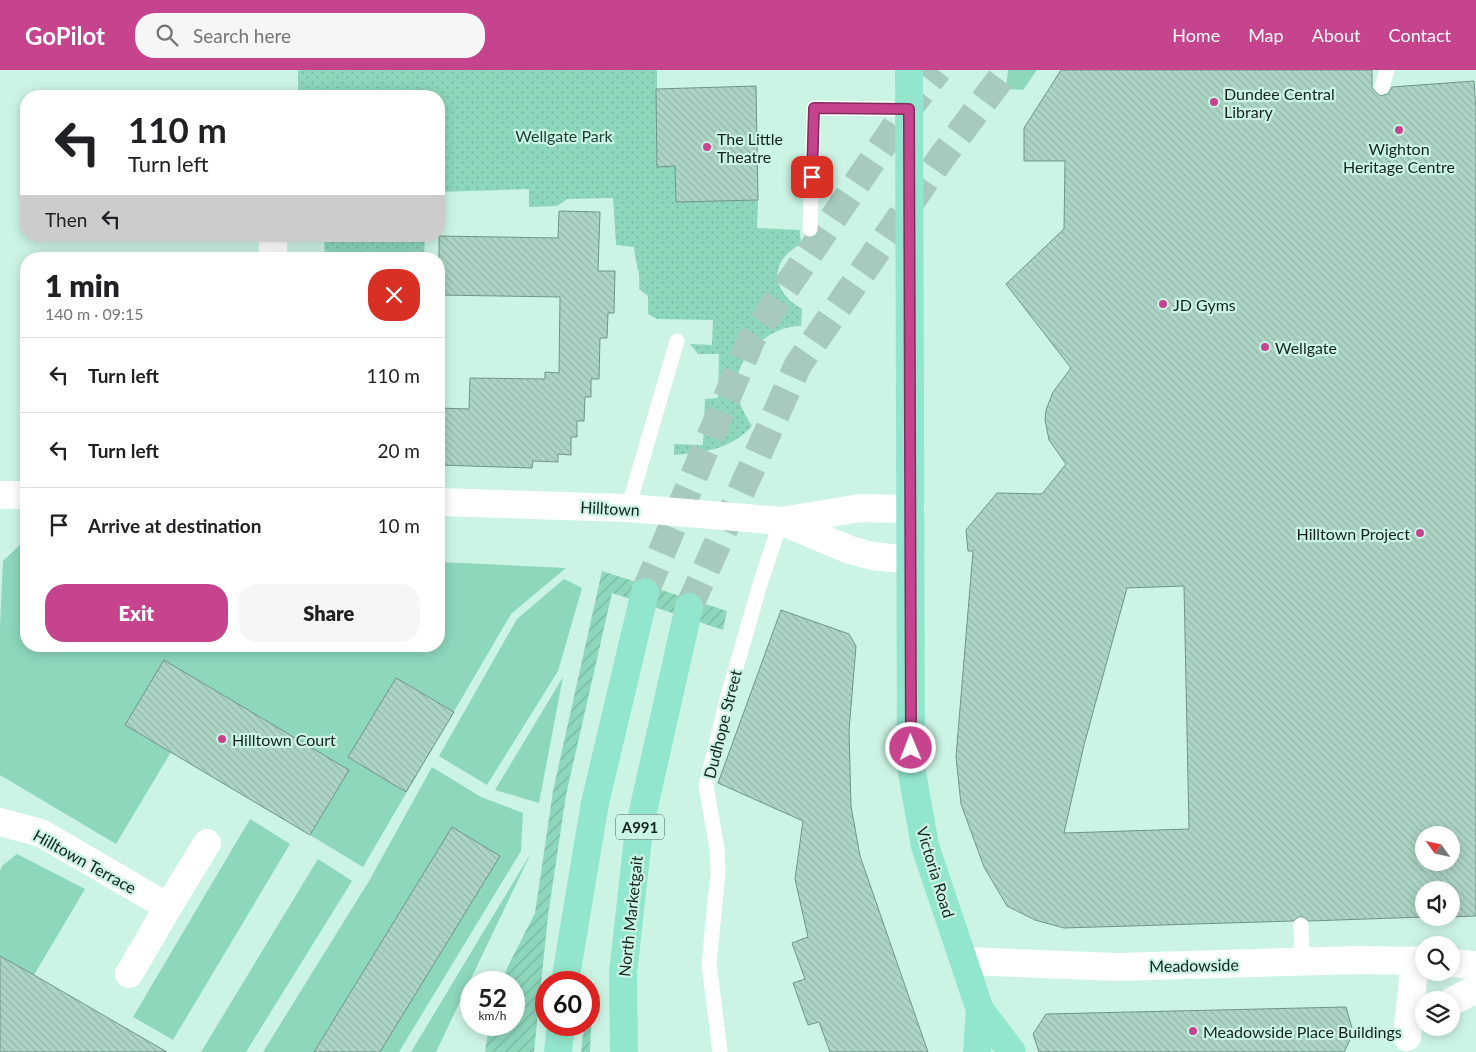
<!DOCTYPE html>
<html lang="en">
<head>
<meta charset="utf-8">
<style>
  body { margin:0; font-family:Lato,sans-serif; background:#f6f6f6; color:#202124; height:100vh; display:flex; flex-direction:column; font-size:19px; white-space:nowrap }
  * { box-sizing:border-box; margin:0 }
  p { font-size:16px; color:#757577 }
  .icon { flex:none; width:28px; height:28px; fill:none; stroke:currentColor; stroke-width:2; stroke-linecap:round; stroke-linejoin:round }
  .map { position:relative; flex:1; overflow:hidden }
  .sheet { position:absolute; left:20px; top:182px; width:425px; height:400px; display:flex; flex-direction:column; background:#fff; border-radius:20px; box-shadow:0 2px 12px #0003 }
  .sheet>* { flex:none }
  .top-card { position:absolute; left:20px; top:20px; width:425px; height:152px; border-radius:20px; box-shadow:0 2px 12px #0003; background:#fff; color:#202124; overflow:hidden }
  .needle { width:32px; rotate:303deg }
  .tools { position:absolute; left:1415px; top:756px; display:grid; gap:10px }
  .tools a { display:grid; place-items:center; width:45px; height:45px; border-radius:50%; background:#fff; box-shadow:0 2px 12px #0003; font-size:25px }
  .speed { position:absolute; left:460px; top:901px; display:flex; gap:10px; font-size:25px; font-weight:700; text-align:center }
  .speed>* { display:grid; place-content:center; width:65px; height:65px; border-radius:50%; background:#fff; box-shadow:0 2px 12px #0003; line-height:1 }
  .speed small { font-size:12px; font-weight:400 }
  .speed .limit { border:8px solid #d22; background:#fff; color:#111 }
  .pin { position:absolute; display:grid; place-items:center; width:42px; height:42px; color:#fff; margin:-21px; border-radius:10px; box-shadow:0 2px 8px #0006 }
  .me { position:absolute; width:55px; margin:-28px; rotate:359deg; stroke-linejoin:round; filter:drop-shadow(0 0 4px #0008) }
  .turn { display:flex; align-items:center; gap:18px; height:105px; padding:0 25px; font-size:22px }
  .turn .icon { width:65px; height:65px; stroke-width:2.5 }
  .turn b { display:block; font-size:35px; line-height:42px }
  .then { display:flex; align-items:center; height:48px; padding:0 25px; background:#0003; gap:10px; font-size:19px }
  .round { display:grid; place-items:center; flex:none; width:52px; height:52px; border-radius:20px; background:#f6f6f6 }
  .overview { display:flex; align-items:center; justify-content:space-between; height:85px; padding:0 25px }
  h1 { font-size:30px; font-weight:800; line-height:38px }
  .button { display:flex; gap:10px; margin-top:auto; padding:10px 25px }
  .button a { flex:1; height:58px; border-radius:20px; background:#c5448d; color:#fff; font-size:20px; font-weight:800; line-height:58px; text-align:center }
  .button a+a { background:#f6f6f6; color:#202124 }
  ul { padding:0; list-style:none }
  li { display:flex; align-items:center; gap:15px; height:75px; padding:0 25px; border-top:1px solid #e0e0e0 }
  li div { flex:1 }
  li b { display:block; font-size:19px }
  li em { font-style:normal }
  header { display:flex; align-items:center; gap:30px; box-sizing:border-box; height:70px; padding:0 25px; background:#c5448d; color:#fff }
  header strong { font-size:24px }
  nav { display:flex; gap:28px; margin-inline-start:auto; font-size:18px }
  .search { width:350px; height:45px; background:#f6f6f6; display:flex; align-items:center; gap:12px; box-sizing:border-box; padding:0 18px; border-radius:20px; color:#757577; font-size:19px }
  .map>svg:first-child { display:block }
  .grass { fill:#8dd7bb }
  .park { fill:url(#park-dots) }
  .garden { fill:url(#garden-furrows) }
  .building { fill:url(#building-back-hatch); stroke:#709587; fill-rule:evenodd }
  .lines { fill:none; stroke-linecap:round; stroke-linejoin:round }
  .primary-tunnel { stroke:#a7cabc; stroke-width:28; stroke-dasharray:28 14; stroke-linecap:butt }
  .service { stroke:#fff; stroke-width:15 }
  .minor { stroke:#fff; stroke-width:28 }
  .tertiary { stroke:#fff; stroke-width:28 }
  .primary { stroke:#92e6cd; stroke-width:28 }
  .route-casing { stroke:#802c5c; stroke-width:12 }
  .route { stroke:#c5448d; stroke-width:9 }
  .poi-dot { fill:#c5448d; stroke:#ccf4e4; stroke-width:2 }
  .labels { text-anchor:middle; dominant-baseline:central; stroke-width:4.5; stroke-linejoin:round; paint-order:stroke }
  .shield { fill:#ccf4e4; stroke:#4b6259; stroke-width:1 }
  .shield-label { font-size:15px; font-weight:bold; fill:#14231e }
  .poi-label { font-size:16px; fill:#14231e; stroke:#ccf4e4; text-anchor:start }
  .park-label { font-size:16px; fill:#143f31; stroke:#ccf4e4 }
  .street-label { font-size:16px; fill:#14231e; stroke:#ccf4e4 }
</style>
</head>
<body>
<header>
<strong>GoPilot</strong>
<div class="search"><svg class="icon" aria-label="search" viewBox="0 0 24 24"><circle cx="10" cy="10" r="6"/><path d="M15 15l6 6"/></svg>Search here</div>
<nav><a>Home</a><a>Map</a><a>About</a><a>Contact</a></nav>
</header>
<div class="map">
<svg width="1476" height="982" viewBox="0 0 1476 982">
  <defs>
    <pattern id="park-dots" width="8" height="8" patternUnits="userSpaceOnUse" patternTransform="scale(1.25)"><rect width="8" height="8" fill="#8dd7bb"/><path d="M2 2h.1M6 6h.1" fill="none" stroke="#79b8a0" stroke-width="1.8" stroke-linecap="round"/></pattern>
    <pattern id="garden-furrows" width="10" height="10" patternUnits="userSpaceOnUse" patternTransform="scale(1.25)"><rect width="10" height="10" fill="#8dd7bb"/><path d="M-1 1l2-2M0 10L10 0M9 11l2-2" fill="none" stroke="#79b8a0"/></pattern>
    <pattern id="building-back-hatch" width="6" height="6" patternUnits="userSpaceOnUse" patternTransform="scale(1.25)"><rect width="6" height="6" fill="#add5c5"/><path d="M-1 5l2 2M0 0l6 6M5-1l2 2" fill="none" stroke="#94b7a9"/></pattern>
  </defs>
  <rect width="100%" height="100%" fill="#ccf4e4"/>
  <!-- grass -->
  <g class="grass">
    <path d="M 1008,0 L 1037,0 L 1023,20 L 1006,19 Z"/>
    <path d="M 23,472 L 26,472 L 26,576 L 439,576 L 439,492 L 566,498 L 511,544 L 363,797 L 310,765 L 349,700 L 171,682 L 116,774 L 0,705 L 0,556 L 3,491 Z"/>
    <path d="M 564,509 L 582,518 L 558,601 L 487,715 L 439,686 L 517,549 Z"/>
    <path d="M 563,607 L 539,733 L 495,720 Z"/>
    <path d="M 432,697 L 481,727 L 523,743 L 521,781 L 399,982 L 263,982 L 369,811 Z"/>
    <path d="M 250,749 L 290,774 L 173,970 L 133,947 Z"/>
    <path d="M 531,783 L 436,982 L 411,982 Z"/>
    <path d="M 17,784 L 85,819 L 34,905 L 0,886 L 0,801 L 2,796 Z"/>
    <path d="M 318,789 L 352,811 L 246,982 L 201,982 Z"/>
  </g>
  <!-- park -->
  <g class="park">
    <path d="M 298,0 L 657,0 L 657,96 L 675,96 L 676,132 L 758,130 L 757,158 L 800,160 L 801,174 C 768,192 771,221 802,239 L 801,256 C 772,255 735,285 737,317 C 737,331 745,345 752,356 C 732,379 703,383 674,385 L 674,374 L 703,375 L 705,329 L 718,328 L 719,284 L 698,284 L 690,274 L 712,275 L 713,250 L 657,249 L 648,244 L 648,226 L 639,219 C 641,202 635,193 634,177 L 616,175 L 613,128 L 567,129 L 557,136 L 529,137 L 529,119 L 439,122 L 439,26 L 298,26 Z"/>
    <path d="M 324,166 L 425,166 L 424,189 L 325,189 Z"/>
  </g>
  <!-- garden -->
  <g class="garden">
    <path d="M 602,501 L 727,541 L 723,560 L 612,523 L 566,725 L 548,846 L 534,982 L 485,982 L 489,955 L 514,955 L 514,912 L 500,912 L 535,843 L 553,721 Z"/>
    <path d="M 589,941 L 592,941 L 590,982 L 581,982 L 584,955 L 589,955 Z"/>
  </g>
  <!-- building -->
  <g class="building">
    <path d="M 1061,0 L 1372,0 L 1372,18 L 1380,26 L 1388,24 L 1392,17 L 1474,11 L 1476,39 L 1476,846 L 1451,847 L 1451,820 L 1424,820 L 1424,847 L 1309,851 L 1300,846 L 1293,851 L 1064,858 L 1035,850 L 1007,836 L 984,797 L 961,734 L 956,687 L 973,481 L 968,481 L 966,460 L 997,423 L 1042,424 L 1066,394 L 1049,370 L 1045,350 L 1046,340 L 1053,322 L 1071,298 L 1006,214 L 1064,159 L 1065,91 L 1024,91 L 1024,58 ZM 1184,516 L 1189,759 L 1064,763 L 1084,675 L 1127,518 ZM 1424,765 L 1451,765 L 1451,792 L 1424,792 Z"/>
    <path d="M 756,16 L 758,130 L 676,132 L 675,96 L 657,97 L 656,19 Z"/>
    <path d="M 559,141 L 600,142 L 598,201 L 615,201 L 614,243 L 608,243 L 607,268 L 600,268 L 599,309 L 591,309 L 591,327 L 585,327 L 584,351 L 577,351 L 577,367 L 571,367 L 571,385 L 558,384 L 558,392 L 533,391 L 532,398 L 439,395 L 439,338 L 469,339 L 470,308 L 545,309 L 545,302 L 559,303 L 560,227 L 439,225 L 439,166 L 558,168 Z"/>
    <path d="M 781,540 L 849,564 L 856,576 L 849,661 L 851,736 L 860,786 L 928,982 L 830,982 L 819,952 L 808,955 L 793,913 L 805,909 L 792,873 L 808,867 L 795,809 L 803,751 L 718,713 Z"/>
    <path d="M 164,590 L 349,700 L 310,765 L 125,655 Z"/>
    <path d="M 396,608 L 454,642 L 406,722 L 348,687 Z"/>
    <path d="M 452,757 L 500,786 L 380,982 L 314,982 Z"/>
    <path d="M 0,886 L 34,905 L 167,982 L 0,982 Z"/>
    <path d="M 1346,937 L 1352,958 L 1351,968 L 1344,982 L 1039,982 L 1033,964 L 1046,944 Z"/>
  </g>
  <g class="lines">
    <!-- primary-tunnel -->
    <g class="primary-tunnel">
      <path d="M 645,522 L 752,268 L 897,54 L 938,0"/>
      <path d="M 689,537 L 798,295 L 942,87 L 1007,0"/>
    </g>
    <!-- service -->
    <g class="service">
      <path d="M 1382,17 L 1387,0"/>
      <path d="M 810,159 L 814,38 L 909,39"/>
      <path d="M 628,438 L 677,271"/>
      <path d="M 1301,855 L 1302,893"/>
      <path d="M 720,982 L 709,894 L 718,803 L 717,778 L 706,716 L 727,629 L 761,511 L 781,451"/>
    </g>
    <!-- minor -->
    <g class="minor">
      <path d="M 273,189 L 273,166"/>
      <path d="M 0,752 L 41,763 L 168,837 L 207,773"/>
      <path d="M 129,904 L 168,837"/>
      <path d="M 1451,932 L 1476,919"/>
      <path d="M 1407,967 L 1415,890"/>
    </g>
    <!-- tertiary -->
    <g class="tertiary">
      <path d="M 0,425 L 26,425"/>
      <path d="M 439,432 L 628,438 L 781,451 L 860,438 L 911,439"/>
      <path d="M 781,451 L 850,480 L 873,486 L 910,490"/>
      <path d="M 965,891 L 1118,897 L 1360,890 L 1424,891"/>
      <path d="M 1451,893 L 1476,895"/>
    </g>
    <!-- primary -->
    <g class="primary">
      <path d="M 909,0 L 911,697 L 925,776 L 980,940 L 977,982"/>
      <path d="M 565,912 L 595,733 L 645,522"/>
      <path d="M 980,940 L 1012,982"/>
      <path d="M 558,982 L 561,955"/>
      <path d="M 624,982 L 623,903 L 639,759 L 689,537"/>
    </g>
  </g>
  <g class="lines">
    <!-- route casing -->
    <g class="route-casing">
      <path id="route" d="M 812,107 L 814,38 L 909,39 L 911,678"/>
    </g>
    <!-- route -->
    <use href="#route" class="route"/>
  </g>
  <!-- markers -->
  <g class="poi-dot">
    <circle cx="1214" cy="32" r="5"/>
    <circle cx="1399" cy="60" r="5"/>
    <circle cx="707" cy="77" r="5"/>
    <circle cx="1163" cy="234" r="5"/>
    <circle cx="1265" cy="277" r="5"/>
    <circle cx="1420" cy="463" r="5"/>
    <circle cx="222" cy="669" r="5"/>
    <circle cx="1193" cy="961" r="5"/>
  </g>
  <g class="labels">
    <!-- shield labels -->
    <rect class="shield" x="616" y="744.5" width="48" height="25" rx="4"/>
    <g class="shield-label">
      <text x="640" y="757">A991</text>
    </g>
    <!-- poi labels -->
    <g class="poi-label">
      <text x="1224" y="23">Dundee Central<tspan x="1224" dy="18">Library</tspan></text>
      <text x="717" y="68">The Little<tspan x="717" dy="18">Theatre</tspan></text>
      <text x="1399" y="78" text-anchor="middle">Wighton<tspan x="1399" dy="18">Heritage Centre</tspan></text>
      <text x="1173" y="234">JD Gyms</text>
      <text x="1275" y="277">Wellgate</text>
      <text x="1410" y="463" text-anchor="end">Hilltown Project</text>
      <text x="232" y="669">Hilltown Court</text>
      <text x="1203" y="961">Meadowside Place Buildings</text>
    </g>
    <!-- park labels -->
    <g class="park-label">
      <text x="564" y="65">Wellgate Park</text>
    </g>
    <!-- street labels -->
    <g class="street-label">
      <text transform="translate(610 438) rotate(3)">Hilltown</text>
      <text transform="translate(722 654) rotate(-76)">Dudhope Street</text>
      <text transform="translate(85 791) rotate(29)">Hilltown Terrace</text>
      <text transform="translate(936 802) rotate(73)">Victoria Road</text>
      <text transform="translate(630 846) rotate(-84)">North Marketgait</text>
      <text transform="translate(1194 895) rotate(-1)">Meadowside</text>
    </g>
  </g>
</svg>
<div class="tools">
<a><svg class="needle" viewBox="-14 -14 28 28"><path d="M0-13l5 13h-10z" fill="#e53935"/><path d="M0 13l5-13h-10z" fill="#757577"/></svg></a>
<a><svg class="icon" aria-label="sound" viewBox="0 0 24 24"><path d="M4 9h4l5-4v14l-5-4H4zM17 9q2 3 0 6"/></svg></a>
<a><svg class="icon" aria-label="search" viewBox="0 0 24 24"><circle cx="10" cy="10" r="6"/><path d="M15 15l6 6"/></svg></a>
<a><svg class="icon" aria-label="layers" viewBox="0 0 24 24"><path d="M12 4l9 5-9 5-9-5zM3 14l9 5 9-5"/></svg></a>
</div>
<div class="speed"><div>52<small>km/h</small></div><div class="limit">60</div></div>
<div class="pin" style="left:812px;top:107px;background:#d93025"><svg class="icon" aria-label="arrive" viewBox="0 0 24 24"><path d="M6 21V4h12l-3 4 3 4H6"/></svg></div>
<svg class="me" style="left:911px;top:678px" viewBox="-20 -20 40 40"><circle r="17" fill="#c5448d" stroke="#fff" stroke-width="3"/><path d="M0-11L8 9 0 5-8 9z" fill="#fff"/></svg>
<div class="top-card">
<div class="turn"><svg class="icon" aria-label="left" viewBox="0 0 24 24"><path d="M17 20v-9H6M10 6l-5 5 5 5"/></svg><div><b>110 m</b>Turn left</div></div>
<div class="then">Then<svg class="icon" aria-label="left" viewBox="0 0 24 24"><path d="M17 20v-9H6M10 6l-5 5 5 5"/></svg></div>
</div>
<section class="sheet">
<div class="overview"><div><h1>1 min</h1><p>140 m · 09:15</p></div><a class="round" style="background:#d93025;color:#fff"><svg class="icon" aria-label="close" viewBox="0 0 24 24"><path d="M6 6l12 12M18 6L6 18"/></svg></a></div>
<ul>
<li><svg class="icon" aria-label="left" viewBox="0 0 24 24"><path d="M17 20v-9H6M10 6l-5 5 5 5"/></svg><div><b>Turn left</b></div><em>110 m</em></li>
<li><svg class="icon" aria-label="left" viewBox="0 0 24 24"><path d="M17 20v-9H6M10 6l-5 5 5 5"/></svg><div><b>Turn left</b></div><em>20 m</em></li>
<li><svg class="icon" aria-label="arrive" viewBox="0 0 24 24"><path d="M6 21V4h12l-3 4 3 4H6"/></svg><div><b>Arrive at destination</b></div><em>10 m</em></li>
</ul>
<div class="button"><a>Exit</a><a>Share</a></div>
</section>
</div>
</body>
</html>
